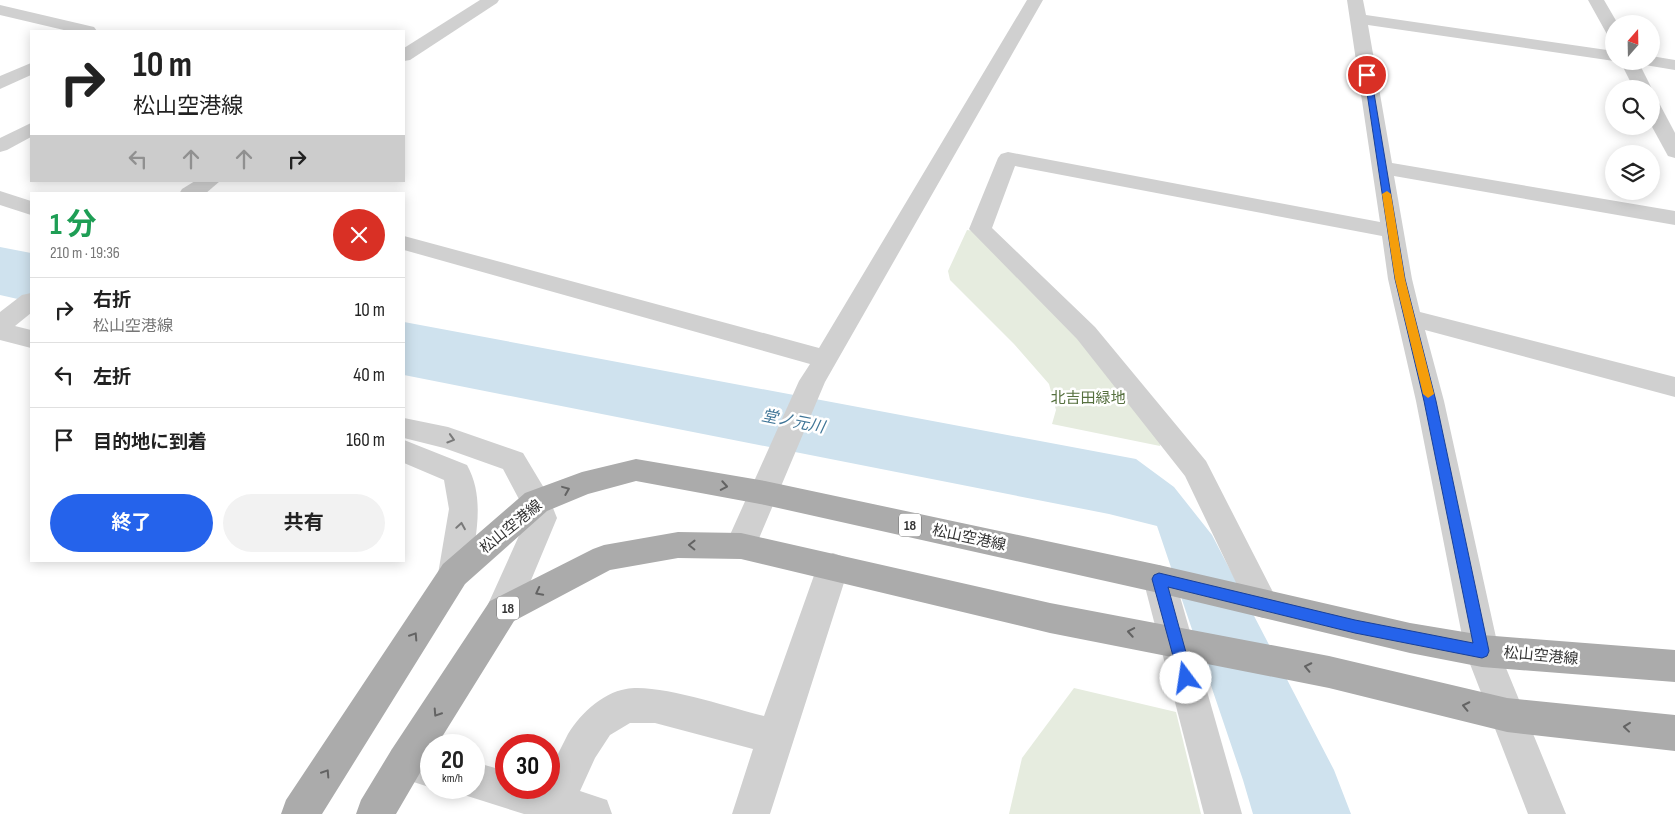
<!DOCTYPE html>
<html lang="ja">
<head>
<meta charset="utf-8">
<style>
  body { margin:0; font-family:"Sofia Sans Condensed","Noto Sans JP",sans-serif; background:#f2f2f2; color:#222; height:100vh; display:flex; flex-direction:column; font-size:19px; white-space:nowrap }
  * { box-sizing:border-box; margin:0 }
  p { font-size:16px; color:#767676 }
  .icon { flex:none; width:28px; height:28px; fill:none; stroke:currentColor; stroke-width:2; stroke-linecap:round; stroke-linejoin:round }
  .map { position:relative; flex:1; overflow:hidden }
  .side { position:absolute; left:30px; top:192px; width:375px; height:370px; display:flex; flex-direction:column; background:#fff; border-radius:0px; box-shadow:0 2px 12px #0003 }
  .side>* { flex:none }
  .banner { position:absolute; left:30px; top:30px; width:375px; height:152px; border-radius:0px; box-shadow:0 2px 12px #0003; background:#fff; color:#222; overflow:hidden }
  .needle { width:32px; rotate:20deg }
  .buttons { position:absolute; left:1605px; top:15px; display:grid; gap:10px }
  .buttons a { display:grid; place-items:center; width:55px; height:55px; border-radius:50%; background:#fff; box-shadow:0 2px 12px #0003; font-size:25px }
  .speed { position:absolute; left:420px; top:734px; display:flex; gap:10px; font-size:25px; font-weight:700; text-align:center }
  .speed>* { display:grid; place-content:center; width:65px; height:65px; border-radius:50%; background:#fff; box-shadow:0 2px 12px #0003; line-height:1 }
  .speed small { font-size:12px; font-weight:400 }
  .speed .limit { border:8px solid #d22; background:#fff; color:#111 }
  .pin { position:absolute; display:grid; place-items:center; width:42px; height:42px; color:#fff; margin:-21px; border:2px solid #fff; border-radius:50%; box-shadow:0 1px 5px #0007 }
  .me { position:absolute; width:55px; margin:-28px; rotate:346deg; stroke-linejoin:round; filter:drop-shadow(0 0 4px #0008) }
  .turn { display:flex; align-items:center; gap:18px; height:105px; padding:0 20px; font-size:22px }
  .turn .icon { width:65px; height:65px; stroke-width:2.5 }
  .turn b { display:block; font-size:35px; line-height:42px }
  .lanes { display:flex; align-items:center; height:48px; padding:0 20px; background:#0003; justify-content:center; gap:25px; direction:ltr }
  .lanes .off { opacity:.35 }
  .round { display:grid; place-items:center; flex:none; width:52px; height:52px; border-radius:26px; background:#f2f2f2 }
  .head { display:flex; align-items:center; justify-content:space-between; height:85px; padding:0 20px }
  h1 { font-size:30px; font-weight:700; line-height:38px; color:#1e9e55 }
  .cta { display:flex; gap:10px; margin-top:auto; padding:10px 20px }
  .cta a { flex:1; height:58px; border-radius:30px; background:#2563eb; color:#fff; font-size:20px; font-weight:700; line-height:58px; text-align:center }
  .cta a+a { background:#f2f2f2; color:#222 }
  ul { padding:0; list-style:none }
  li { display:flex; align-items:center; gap:15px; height:65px; padding:0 20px; border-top:1px solid #e0e0e0 }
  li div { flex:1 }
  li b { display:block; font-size:19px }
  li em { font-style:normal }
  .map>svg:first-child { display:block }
  .green { fill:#e6ecdf }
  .water { fill:#cfe2ee }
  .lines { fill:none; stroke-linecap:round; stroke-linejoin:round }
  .minor { fill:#d0d0d0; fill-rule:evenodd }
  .major { fill:#ababab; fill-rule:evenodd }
  .oneway { stroke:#7a7a7a }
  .oneway2 { stroke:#636363 }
  .route { fill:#2563eb; stroke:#184099 }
  .slow { fill:#f59e0b }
  .labels { text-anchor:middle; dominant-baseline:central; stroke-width:5; stroke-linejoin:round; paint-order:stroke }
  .shield { fill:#fff; stroke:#707070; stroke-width:1 }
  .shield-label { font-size:14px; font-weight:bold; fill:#333 }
  .park-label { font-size:15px; fill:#56703f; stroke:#fff }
  .street-label { font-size:15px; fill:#333; stroke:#fff }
  .water-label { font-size:16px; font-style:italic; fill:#3f7597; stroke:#fff }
</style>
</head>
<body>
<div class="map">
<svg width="1675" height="814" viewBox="0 0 1675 814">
  <rect width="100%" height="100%" fill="#fff"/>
  <!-- green -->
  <g class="green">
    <path d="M 967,230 L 975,231 L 1083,337 L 1162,436 L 1160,446 L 1052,424 L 1056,410 L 1049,384 L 1014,344 L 950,280 L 948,271 Z"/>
    <path d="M 1074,688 L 1176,712 L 1201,814 L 1009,814 L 1022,758 Z"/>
  </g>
  <!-- water -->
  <g class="water">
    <path d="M 0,247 L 31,253 L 31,302 L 0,295 Z"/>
    <path d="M 404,322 L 1136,459 L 1174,487 L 1212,535 L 1334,770 L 1351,814 L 1253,814 L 1243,780 L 1157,526 L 1109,514 L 404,375 Z"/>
  </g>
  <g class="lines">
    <!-- minor -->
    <g class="minor">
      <path d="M 480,0 L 499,0 L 497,3 L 410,60 L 404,61 L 404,48 Z"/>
      <path d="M 1027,0 L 1043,0 L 825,382 L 752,555 L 741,559 L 730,555 L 725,546 L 799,381 L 810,364 L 404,250 L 404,236 L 819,348 Z"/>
      <path d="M 1347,0 L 1363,0 L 1366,15 L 1614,51 L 1614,61 L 1368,25 L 1392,163 L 1675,211 L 1675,225 L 1394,176 L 1412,279 L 1420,312 L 1675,377 L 1675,397 L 1425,330 L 1444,401 L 1499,651 L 1566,814 L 1528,814 L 1465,651 L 1416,401 L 1388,279 L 1382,236 L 1015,166 L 992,228 L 1095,327 L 1206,461 L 1279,604 L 1275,614 L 1263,618 L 1251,614 L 1185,476 L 1077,339 L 969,229 L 998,158 L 1001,154 L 1008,152 L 1380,222 Z"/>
      <path d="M 1588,0 L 1604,0 L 1618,24 L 1614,24 L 1614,37 L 1608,36 Z"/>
      <path d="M 0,5 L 94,27 L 97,31 L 68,31 L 0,15 Z"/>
      <path d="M 1651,56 L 1675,60 L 1675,70 L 1645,65 L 1642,61 L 1651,61 Z"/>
      <path d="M 1620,61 L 1638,61 L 1652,89 L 1651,91 L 1651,89 L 1634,89 Z"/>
      <path d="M 31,63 L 31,75 L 0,89 L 0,76 Z"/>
      <path d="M 1651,99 L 1658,101 L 1675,133 L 1675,158 L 1668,156 L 1651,125 Z"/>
      <path d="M 31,123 L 31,137 L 7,150 L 0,152 L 0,138 Z"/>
      <path d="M 195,181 L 220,181 L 205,194 L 179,194 L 182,189 Z"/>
      <path d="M 0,191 L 31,201 L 31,215 L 0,205 Z"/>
      <path d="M 31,293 L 31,313 L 15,326 L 31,330 L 31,348 L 0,340 L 0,312 L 22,295 Z"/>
      <path d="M 404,418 L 448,427 L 523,453 L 547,493 L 557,518 L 514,621 L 502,626 L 490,621 L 485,611 L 527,518 L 521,503 L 503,469 L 444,448 L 404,438 Z"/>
      <path d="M 404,440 L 467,465 C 486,499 475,538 470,574 L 465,584 L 454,588 L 443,584 L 438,574 L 449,509 L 444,480 L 404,463 Z"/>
      <path d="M 833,553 L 844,557 L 849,567 L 770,814 L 732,814 L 753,749 L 655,723 L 630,723 L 610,735 L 595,758 L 580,791 L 607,800 L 612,814 L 524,814 L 461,794 L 458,788 L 474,788 L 474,762 L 506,771 L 506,788 L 549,788 C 549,769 558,754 566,738 C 577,716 602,693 626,689 C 658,683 730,708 764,716 L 817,567 L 822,557 Z"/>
      <path d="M 1159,565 L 1170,569 L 1175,579 L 1242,814 L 1204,814 L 1143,579 L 1148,569 Z"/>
      <path d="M 405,743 L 431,750 L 432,788 L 392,775 L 386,762 L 392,749 Z"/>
    </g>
    <!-- major -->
    <g class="major">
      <path d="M 636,459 L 765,481 L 1159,565 L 1410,623 L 1482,635 L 1675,650 L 1675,682 L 1482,667 L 1410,653 L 1159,593 L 765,505 L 636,481 L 588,494 L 547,511 L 465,584 L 322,814 L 281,814 L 286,800 L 443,564 L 525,493 L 582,472 Z"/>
      <path d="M 678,532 L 741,533 L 1050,603 L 1329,656 L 1507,698 L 1675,715 L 1675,751 L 1507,732 L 1329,688 L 1050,633 L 741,559 L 678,558 L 610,570 L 514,621 L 437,745 L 431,745 L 431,754 L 396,814 L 356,814 L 361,800 L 392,749 L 490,601 L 593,549 L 604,545 Z"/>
    </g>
  </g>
  <!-- one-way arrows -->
  <defs><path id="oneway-chevron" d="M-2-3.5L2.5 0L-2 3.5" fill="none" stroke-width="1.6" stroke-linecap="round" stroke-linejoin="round" transform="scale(1.25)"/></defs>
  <g class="oneway">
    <use href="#oneway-chevron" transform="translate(451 439) rotate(17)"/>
    <use href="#oneway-chevron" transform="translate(461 526) rotate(-81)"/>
  </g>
  <g class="oneway2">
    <use href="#oneway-chevron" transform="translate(724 486) rotate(10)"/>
    <use href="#oneway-chevron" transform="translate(566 490) rotate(-22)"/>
    <use href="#oneway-chevron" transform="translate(692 545) rotate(-179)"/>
    <use href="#oneway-chevron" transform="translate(539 592) rotate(153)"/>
    <use href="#oneway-chevron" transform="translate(1131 632) rotate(-170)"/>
    <use href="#oneway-chevron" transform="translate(414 636) rotate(-57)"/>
    <use href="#oneway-chevron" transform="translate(1308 667) rotate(-168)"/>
    <use href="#oneway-chevron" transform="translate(1466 706) rotate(-168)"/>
    <use href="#oneway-chevron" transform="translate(437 713) rotate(123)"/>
    <use href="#oneway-chevron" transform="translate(1627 727) rotate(-174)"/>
    <use href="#oneway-chevron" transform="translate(326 773) rotate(-57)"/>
  </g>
  <!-- route -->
  <path class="route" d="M 1364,73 L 1371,75 L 1405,279 L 1436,401 L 1489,651 L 1487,656 L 1482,658 L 1355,633 L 1168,587 L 1193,678 L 1191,682 L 1186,684 L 1181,682 L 1179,678 L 1152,579 L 1154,575 L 1159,573 L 1355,620 L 1473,643 L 1424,401 L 1395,279 Z"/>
  <!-- slow -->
  <path class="slow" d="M 1387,191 L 1391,194 L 1405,279 L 1434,394 L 1428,398 L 1423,394 L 1395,279 L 1382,194 Z"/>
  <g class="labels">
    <!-- shield labels -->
    <g class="shield">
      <rect x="899" y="513.5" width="22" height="23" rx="4"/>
      <rect x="497" y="596.5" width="22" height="23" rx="4"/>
    </g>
    <g class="shield-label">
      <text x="910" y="525">18</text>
      <text x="508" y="608">18</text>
    </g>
    <!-- park labels -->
    <g class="park-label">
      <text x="1088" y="398">北吉田緑地</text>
    </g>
    <!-- street labels -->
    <g class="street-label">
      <text transform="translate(511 527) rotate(-39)">松山空港線</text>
      <text transform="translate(969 538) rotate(12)">松山空港線</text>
      <text transform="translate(1541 656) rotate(5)">松山空港線</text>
    </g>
    <!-- water labels -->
    <g class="water-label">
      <text transform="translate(793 422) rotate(11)">堂ノ元川</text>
    </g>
  </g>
</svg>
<div class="buttons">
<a><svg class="needle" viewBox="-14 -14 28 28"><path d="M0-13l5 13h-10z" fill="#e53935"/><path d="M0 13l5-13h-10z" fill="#767676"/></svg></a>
<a><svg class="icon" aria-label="search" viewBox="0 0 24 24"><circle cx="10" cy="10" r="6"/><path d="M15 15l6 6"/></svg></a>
<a><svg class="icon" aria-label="layers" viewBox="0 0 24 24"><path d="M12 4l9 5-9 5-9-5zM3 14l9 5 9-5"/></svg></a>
</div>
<div class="speed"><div>20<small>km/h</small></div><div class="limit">30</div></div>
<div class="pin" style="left:1367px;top:75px;background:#d93025"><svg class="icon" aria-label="arrive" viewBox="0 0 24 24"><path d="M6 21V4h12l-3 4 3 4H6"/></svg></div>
<svg class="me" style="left:1186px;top:678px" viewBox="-20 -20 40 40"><circle r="19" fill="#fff"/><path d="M0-13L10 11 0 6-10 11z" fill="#2563eb"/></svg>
<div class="banner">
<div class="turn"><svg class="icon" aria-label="right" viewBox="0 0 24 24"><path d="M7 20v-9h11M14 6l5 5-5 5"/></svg><div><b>10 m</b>松山空港線</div></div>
<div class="lanes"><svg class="icon off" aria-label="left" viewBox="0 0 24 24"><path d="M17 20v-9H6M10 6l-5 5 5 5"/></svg><svg class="icon off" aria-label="ahead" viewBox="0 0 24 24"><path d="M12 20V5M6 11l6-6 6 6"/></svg><svg class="icon off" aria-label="ahead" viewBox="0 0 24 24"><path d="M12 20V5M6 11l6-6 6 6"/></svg><svg class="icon" aria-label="right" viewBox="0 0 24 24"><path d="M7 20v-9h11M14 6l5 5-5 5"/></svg></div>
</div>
<section class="side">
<div class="head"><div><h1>1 分</h1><p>210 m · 19:36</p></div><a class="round" style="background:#d93025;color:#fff"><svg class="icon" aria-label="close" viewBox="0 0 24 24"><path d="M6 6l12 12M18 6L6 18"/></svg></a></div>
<ul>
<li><svg class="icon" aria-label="right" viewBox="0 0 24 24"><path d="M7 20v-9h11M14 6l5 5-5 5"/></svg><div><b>右折</b><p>松山空港線</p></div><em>10 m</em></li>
<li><svg class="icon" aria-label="left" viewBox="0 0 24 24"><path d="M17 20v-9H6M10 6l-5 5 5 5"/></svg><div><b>左折</b></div><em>40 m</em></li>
<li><svg class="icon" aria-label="arrive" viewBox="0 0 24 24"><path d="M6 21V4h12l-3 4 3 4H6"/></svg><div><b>目的地に到着</b></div><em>160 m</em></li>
</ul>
<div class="cta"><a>終了</a><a>共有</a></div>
</section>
</div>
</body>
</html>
